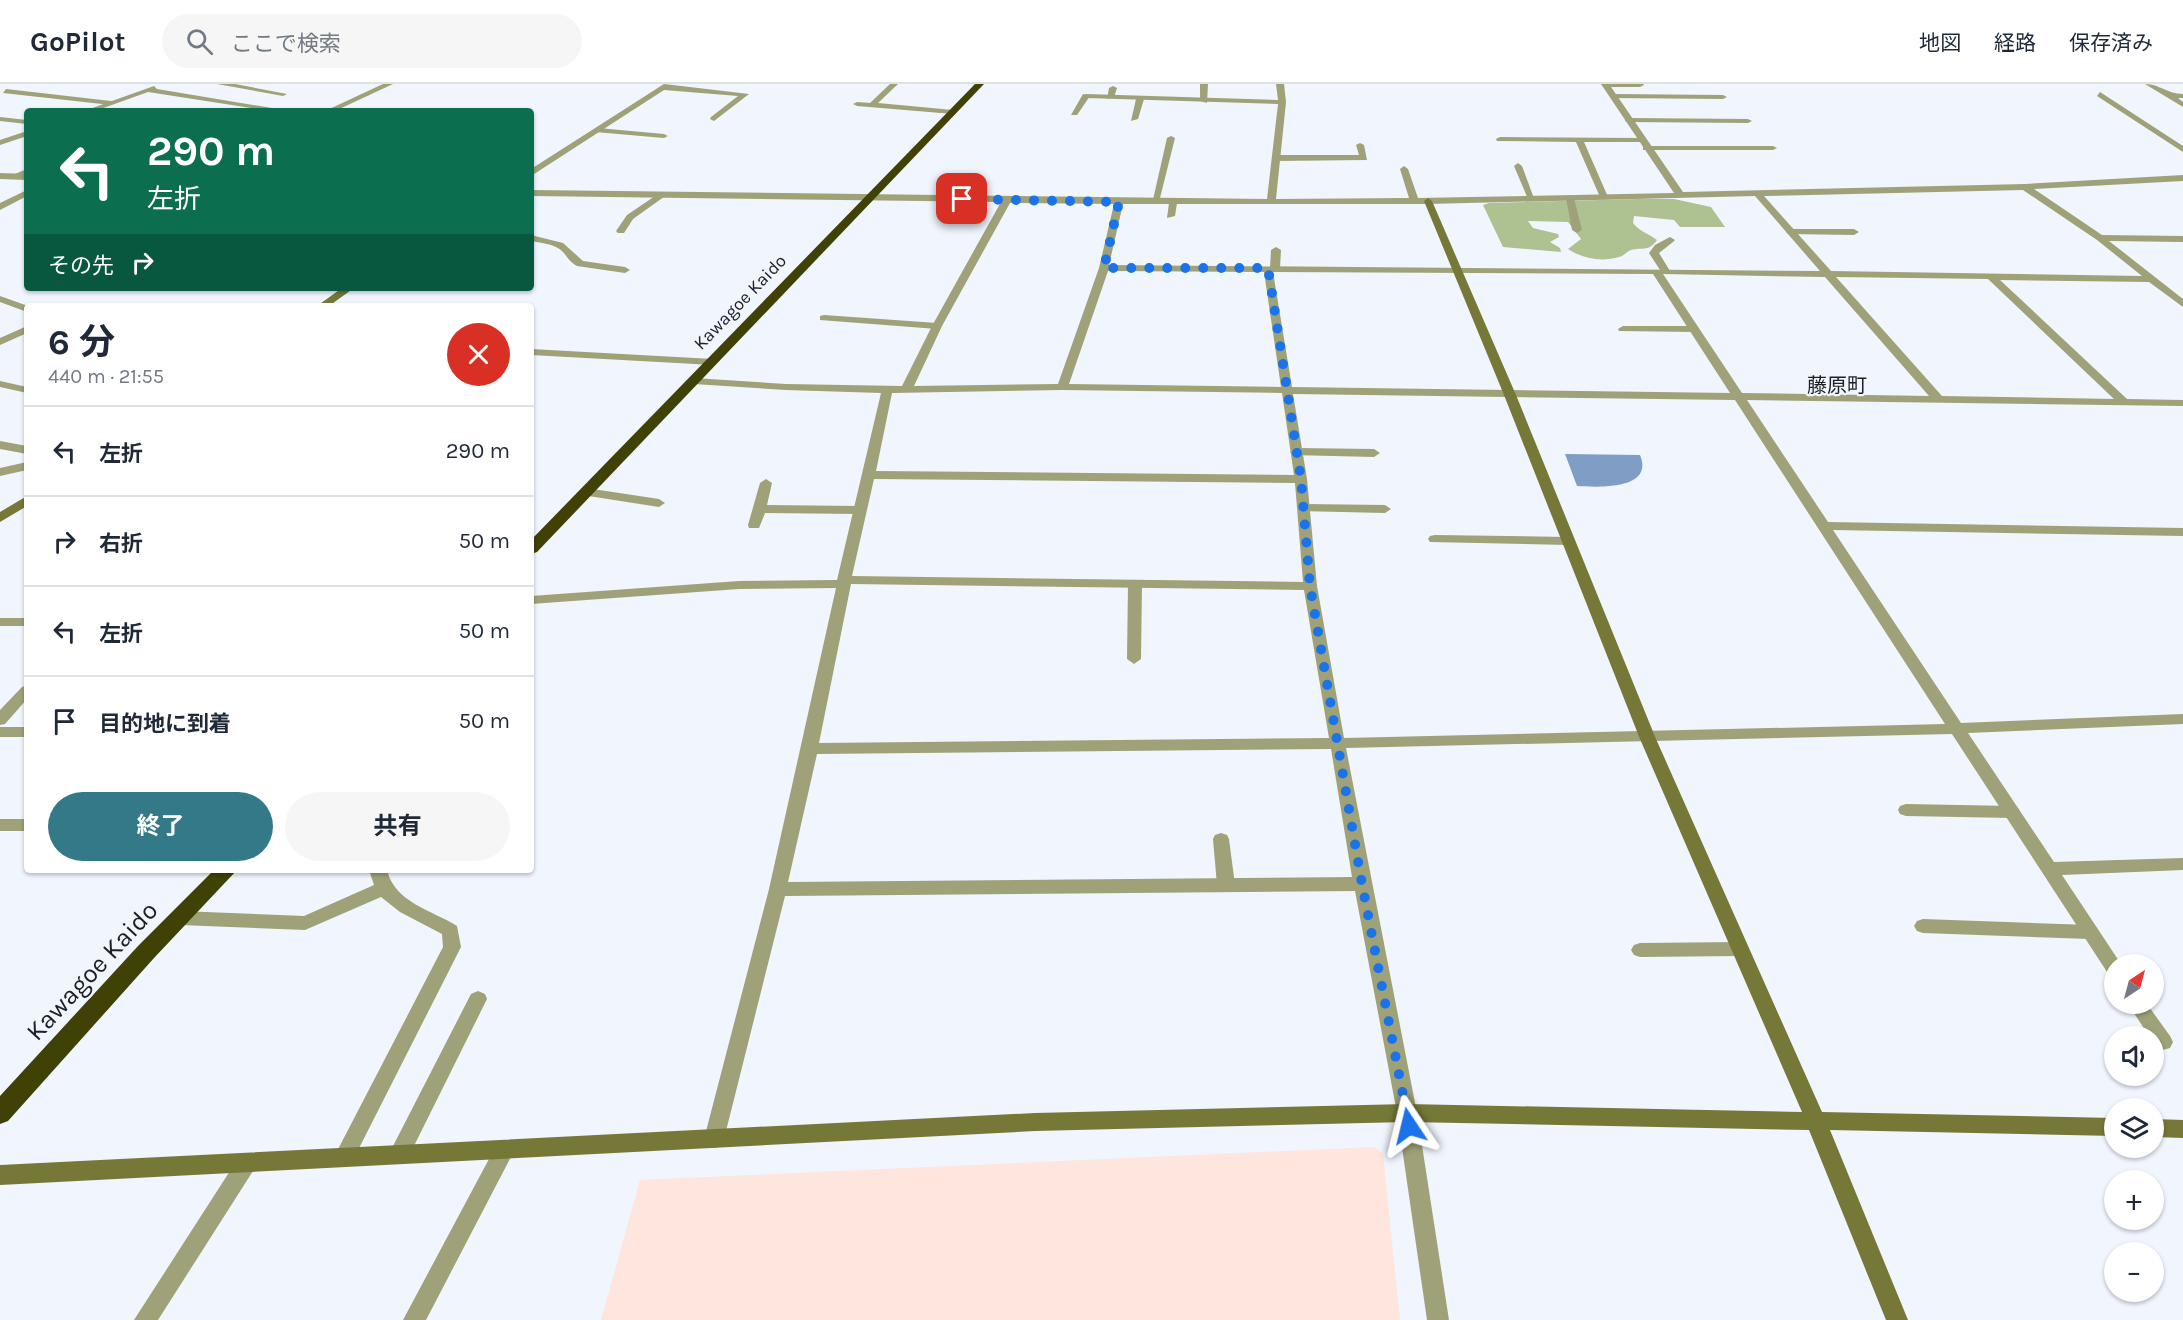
<!DOCTYPE html>
<html lang="ja">
<head>
<meta charset="utf-8">
<style>
  body { margin:0; font-family:Karla,"Noto Sans JP",sans-serif; background:#f6f6f7; color:#1f2937; height:100vh; display:flex; flex-direction:column; font-size:22px; white-space:nowrap }
  * { box-sizing:border-box; margin:0 }
  p { font-size:20px; color:#747a83 }
  .icon { flex:none; width:33px; height:33px; fill:none; stroke:currentColor; stroke-width:2; stroke-linecap:round; stroke-linejoin:round }
  .map { position:relative; flex:1; overflow:hidden }
  .drawer { position:absolute; left:24px; top:219px; width:510px; height:570px; display:flex; flex-direction:column; background:#fff; border-radius:6px; box-shadow:0 2px 4px #0004 }
  .drawer>* { flex:none }
  .top-card { position:absolute; left:24px; top:24px; width:510px; height:183px; border-radius:6px; box-shadow:0 2px 4px #0004; background:#0b6e4f; color:#fff; overflow:hidden }
  .needle { width:39px; rotate:36deg }
  .controls { position:absolute; left:2104px; top:870px; display:grid; gap:12px }
  .controls a { display:grid; place-items:center; width:60px; height:60px; border-radius:50%; background:#fff; box-shadow:0 2px 4px #0004; font-size:30px }
  .pin { position:absolute; display:grid; place-items:center; width:51px; height:51px; color:#fff; margin:-26px; border-radius:12px; box-shadow:0 3px 9px #0006 }
  .me { position:absolute; width:66px; margin:-33px; rotate:350deg; stroke-linejoin:round; filter:drop-shadow(0 0 4px #0008) }
  .turn { display:flex; align-items:center; gap:21px; height:126px; padding:0 24px; font-size:27px }
  .turn .icon { width:78px; height:78px; stroke-width:2.5 }
  .turn b { display:block; font-size:42px; line-height:51px }
  .then { display:flex; align-items:center; height:57px; padding:0 24px; background:#0003; gap:12px; font-size:22px }
  .round { display:grid; place-items:center; flex:none; width:63px; height:63px; border-radius:32px; background:#f6f6f7 }
  .overview { display:flex; align-items:center; justify-content:space-between; height:102px; padding:0 24px }
  h1 { font-size:36px; font-weight:700; line-height:45px }
  .cta { display:flex; gap:12px; margin-top:auto; padding:12px 24px }
  .cta a { flex:1; height:69px; border-radius:36px; background:#347988; color:#fff; font-size:24px; font-weight:700; line-height:69px; text-align:center }
  .cta a+a { background:#f6f6f7; color:#1f2937 }
  ul { padding:0; list-style:none }
  li { display:flex; align-items:center; gap:18px; height:90px; padding:0 24px; border-top:2px solid #e0e1e3 }
  li div { flex:1 }
  li b { display:block; font-size:22px }
  li em { font-style:normal }
  header { display:flex; align-items:center; gap:36px; box-sizing:border-box; height:84px; padding:0 30px; background:#fff; border-bottom:2px solid #e0e1e3 }
  header strong { font-size:28px }
  nav { display:flex; gap:33px; margin-inline-start:auto; font-size:21px }
  .search { width:420px; height:54px; background:#f6f6f7; display:flex; align-items:center; gap:15px; box-sizing:border-box; padding:0 21px; border-radius:33px; color:#747a83; font-size:22px }
  .map>svg:first-child { display:block }
  .education { fill:#fee5dd }
  .forest { fill:#adc191 }
  .water { fill:#809dc5 }
  .lines { fill:none; stroke-linecap:round; stroke-linejoin:round }
  .lane { fill:#9fa178; fill-rule:evenodd }
  .street { fill:#9fa178; fill-rule:evenodd }
  .secondary { fill:#767838; fill-rule:evenodd }
  .highway { fill:#404104; fill-rule:evenodd }
  .route { stroke:#1a73e8; stroke-width:10; stroke-dasharray:0 18 }
  .labels { text-anchor:middle; dominant-baseline:central; stroke-width:4.5; stroke-linejoin:round; paint-order:stroke }
  .far-street-label { font-size:18px; fill:#1d1f23; stroke:#f0f5fe }
  .far-quarter-label { font-size:20px; fill:#1d1f23; stroke:#f0f5fe }
  .near-street-label { font-size:26px; fill:#1d1f23; stroke:#f0f5fe }
</style>
</head>
<body>
<header>
<strong>GoPilot</strong>
<div class="search"><svg class="icon" aria-label="search" viewBox="0 0 24 24"><circle cx="10" cy="10" r="6"/><path d="M15 15l6 6"/></svg>ここで検索</div>
<nav><a>地図</a><a>経路</a><a>保存済み</a></nav>
</header>
<div class="map">
<svg width="2183" height="1236" viewBox="0 0 2183 1236">
  <rect width="100%" height="100%" fill="#f0f5fe"/>
  <!-- education -->
  <path class="education" d="M 1375,1063 L 1383,1070 L 1400,1236 L 601,1236 L 640,1096 Z"/>
  <!-- forest -->
  <path class="forest" d="M 1638,115 L 1674,115 L 1711,123 L 1725,143 L 1680,143 L 1674,136 L 1634,132 L 1633,139 C 1640,148 1648,149 1657,156 C 1649,168 1642,163 1631,166 C 1626,168 1624,172 1619,173 C 1602,178 1583,175 1568,165 L 1581,155 L 1568,138 L 1528,137 L 1533,144 L 1558,150 L 1559,153 L 1550,158 L 1560,164 L 1561,168 L 1503,163 L 1483,121 L 1489,119 Z"/>
  <!-- water -->
  <path class="water" d="M 1565,370 L 1640,371 C 1655,407 1595,403 1577,402 Z"/>
  <g class="lines">
    <!-- lane -->
    <g class="lane">
      <path d="M 217,0 L 235,0 L 287,10 L 283,12 Z"/>
      <path d="M 890,0 L 898,0 L 878,19 L 953,26 L 957,28 L 953,30 L 857,22 L 853,20 L 857,18 L 870,19 Z"/>
      <path d="M 1200,0 L 1208,0 L 1207,19 L 1200,17 Z"/>
      <path d="M 1603,0 L 1643,0 L 1644,1 L 1640,3 L 1606,3 Z"/>
      <path d="M 1113,2 L 1117,4 L 1114,13 L 1107,15 L 1109,4 Z"/>
      <path d="M 6,5 L 111,17 L 115,19 L 111,21 L 3,9 Z"/>
      <path d="M 2100,8 L 2183,62 L 2183,68 L 2097,12 Z"/>
      <path d="M 1083,10 L 1090,12 L 1077,31 L 1071,31 Z"/>
      <path d="M 1614,10 L 1723,11 L 1727,13 L 1723,15 L 1611,14 Z"/>
      <path d="M 1140,13 L 1144,15 L 1138,35 L 1131,37 L 1136,15 Z"/>
      <path d="M 0,33 L 27,36 L 27,40 L 0,37 Z"/>
      <path d="M 1629,34 L 1748,35 L 1752,37 L 1748,39 L 1626,38 L 1625,36 Z"/>
      <path d="M 598,44 L 664,50 L 668,52 L 664,54 L 595,48 L 594,46 Z"/>
      <path d="M 1171,52 L 1175,54 L 1159,118 L 1152,120 L 1167,54 Z"/>
      <path d="M 1500,53 L 1641,54 L 1645,56 L 1641,58 L 1584,58 L 1608,113 L 1604,116 L 1600,113 L 1576,58 L 1497,57 L 1496,55 Z"/>
      <path d="M 1360,59 L 1364,61 L 1367,76 L 1277,77 L 1273,74 L 1277,71 L 1359,71 L 1356,61 Z"/>
      <path d="M 1646,62 L 1773,62 L 1777,64 L 1773,66 L 1643,66 L 1643,62 Z"/>
      <path d="M 1518,79 L 1522,82 L 1535,117 L 1528,115 L 1514,82 Z"/>
      <path d="M 27,85 L 27,91 L 14,95 L 10,92 Z"/>
      <path d="M 661,108 L 668,110 L 633,135 L 624,149 L 618,149 L 616,147 L 627,131 Z"/>
      <path d="M 1570,111 L 1574,114 L 1582,146 L 1577,149 L 1572,146 L 1566,114 Z"/>
      <path d="M 1173,116 L 1177,119 L 1175,132 L 1167,134 L 1169,119 Z"/>
      <path d="M 1791,145 L 1854,145 L 1859,148 L 1854,151 L 1788,150 L 1786,148 Z"/>
      <path d="M 531,151 L 563,159 L 583,177 L 625,183 L 630,186 L 625,189 L 577,182 C 570,178 568,174 563,168 C 556,160 541,159 531,157 Z"/>
      <path d="M 1670,153 L 1675,156 L 1673,158 L 1659,169 L 1670,187 L 1665,190 L 1662,189 L 1649,169 L 1655,161 Z"/>
      <path d="M 1276,163 L 1281,166 L 1280,184 L 1275,187 L 1270,184 L 1271,166 Z"/>
      <path d="M 824,231 L 937,239 L 942,242 L 937,245 L 820,236 L 820,232 Z"/>
      <path d="M 1623,242 L 1694,242 L 1699,245 L 1694,248 L 1619,247 L 1618,245 Z"/>
      <path d="M 531,265 L 713,275 L 718,278 L 713,281 L 531,271 Z"/>
      <path d="M 1296,364 L 1374,365 L 1380,369 L 1374,373 L 1292,371 L 1290,368 Z"/>
      <path d="M 766,395 L 772,399 L 767,421 L 859,422 L 865,426 L 859,430 L 765,429 L 759,444 L 749,444 L 748,441 L 760,399 Z"/>
      <path d="M 586,404 L 659,415 L 665,419 L 659,423 L 582,411 L 582,405 Z"/>
      <path d="M 1303,420 L 1385,421 L 1391,425 L 1385,429 L 1299,427 L 1297,424 Z"/>
      <path d="M 1435,451 L 1568,453 L 1575,457 L 1568,461 L 1430,458 L 1428,455 L 1430,452 Z"/>
      <path d="M 1135,496 L 1142,500 L 1141,575 L 1134,580 L 1127,575 L 1128,500 Z"/>
      <rect x="0" y="643" width="27" height="10"/>
      <path d="M 1906,720 L 2012,722 L 2018,724 L 2020,728 L 2018,732 L 2012,734 L 1906,732 L 1900,730 L 1898,726 L 1900,722 Z"/>
      <rect x="0" y="735" width="27" height="12"/>
      <path d="M 1221,749 L 1227,751 L 1229,755 L 1235,801 L 1232,806 L 1226,808 L 1220,806 L 1217,801 L 1213,755 L 1215,751 Z"/>
      <path d="M 369,786 L 387,786 C 395,819 432,826 457,842 L 461,863 L 351,1080 L 344,1082 L 337,1080 L 334,1073 L 443,863 L 442,850 L 400,828 L 381,813 L 305,846 L 180,841 L 174,839 L 171,834 L 174,829 L 180,827 L 304,832 L 374,801 Z"/>
      <path d="M 1923,835 L 2089,841 L 2095,843 L 2098,848 L 2095,853 L 2089,855 L 1923,849 L 1917,847 L 1914,842 L 1917,837 Z"/>
      <path d="M 1740,858 L 1746,860 L 1749,865 L 1746,870 L 1740,872 L 1640,873 L 1634,871 L 1631,866 L 1634,861 L 1640,859 Z"/>
      <path d="M 478,907 L 485,910 L 487,915 L 406,1078 L 399,1080 L 392,1078 L 389,1071 L 392,1064 L 471,910 Z"/>
    </g>
    <!-- street -->
    <g class="street">
      <path d="M 383,0 L 393,0 L 335,27 L 325,27 Z"/>
      <path d="M 664,0 L 749,10 L 714,37 L 710,35 L 711,33 L 738,12 L 664,6 L 531,92 L 531,85 Z"/>
      <path d="M 1276,0 L 1284,0 L 1286,18 L 1276,115 L 1409,114 L 1400,85 L 1404,82 L 1408,85 L 1418,114 L 1674,109 L 1601,0 L 1609,0 L 1683,108 L 2025,100 L 2183,91 L 2183,97 L 2034,105 L 2102,151 L 2183,152 L 2183,158 L 2109,157 L 2183,215 L 2183,223 L 2149,198 L 2000,196 L 2127,315 L 2183,316 L 2183,322 L 1747,316 L 1828,438 L 2183,444 L 2183,452 L 1833,446 L 1961,639 L 2183,630 L 2183,640 L 1968,649 L 2054,778 L 2183,774 L 2183,786 L 2062,791 L 2121,880 L 2115,880 L 2115,893 L 2109,891 L 1952,650 L 1346,664 L 1417,1029 L 1449,1236 L 1427,1236 L 1397,1029 L 1355,807 L 785,812 L 724,1055 L 721,1062 L 714,1064 L 707,1062 L 704,1055 L 769,805 L 836,504 L 739,505 L 531,520 L 531,512 L 739,497 L 837,496 L 881,309 L 786,306 L 694,300 L 688,297 L 694,294 L 786,300 L 902,302 L 932,242 L 1001,118 L 531,112 L 531,106 L 1267,115 L 1278,20 L 1086,14 L 1082,12 L 1086,10 L 1278,16 ZM 2023,106 L 2097,156 L 2142,192 L 1831,187 L 1764,112 ZM 1755,112 L 1820,187 L 1109,181 L 1123,120 L 1428,120 ZM 1010,119 L 1114,120 L 1099,184 L 1058,300 L 914,302 L 942,242 ZM 1108,187 L 1264,188 L 1281,303 L 1069,300 ZM 1273,188 L 1653,190 L 1730,309 L 1292,303 ZM 1663,190 L 1825,193 L 1929,312 L 1742,309 ZM 1836,193 L 1988,195 L 2114,315 L 1942,312 ZM 1062,306 L 1282,309 L 1294,391 L 876,387 L 892,309 ZM 1293,310 L 1735,316 L 1945,640 L 1344,654 L 1317,502 L 1307,395 ZM 874,395 L 1295,399 L 1303,498 L 852,492 ZM 851,500 L 1304,506 L 1329,654 L 819,659 ZM 1331,665 L 1352,793 L 788,798 L 817,670 Z"/>
      <path d="M 2145,0 C 2160,0 2167,10 2183,10 L 2183,14 L 2178,14 L 2183,18 L 2183,23 Z"/>
      <path d="M 154,2 L 157,5 L 290,27 L 271,27 L 148,8 L 95,27 L 84,27 Z"/>
      <path d="M 27,47 L 27,52 L 0,61 L 0,56 Z"/>
      <path d="M 0,89 L 27,90 L 27,96 L 0,95 Z"/>
      <path d="M 27,106 L 27,112 L 0,126 L 0,119 Z"/>
      <path d="M 0,212 L 28,222 L 27,228 L 0,218 Z"/>
      <path d="M 27,242 L 27,249 L 0,261 L 0,254 Z"/>
      <path d="M 0,297 L 27,303 L 27,309 L 0,303 Z"/>
      <path d="M 0,357 L 27,362 L 27,370 L 0,365 Z"/>
      <path d="M 27,378 L 27,386 L 0,392 L 0,384 Z"/>
      <rect x="0" y="534" width="27" height="8"/>
      <path d="M 27,601 L 27,615 L 5,640 L 0,641 L 0,626 L 22,603 Z"/>
      <path d="M 2128,920 L 2147,920 L 2170,952 L 2173,958 L 2170,964 L 2163,966 L 2156,964 L 2154,952 L 2149,952 Z"/>
      <path d="M 504,1058 L 511,1060 L 514,1067 L 426,1236 L 403,1236 L 497,1060 Z"/>
      <path d="M 246,1070 L 253,1073 L 256,1080 L 253,1087 L 158,1236 L 134,1236 L 239,1073 Z"/>
    </g>
    <!-- secondary -->
    <g class="secondary">
      <path d="M 1428,114 L 1432,117 L 1516,311 L 1656,655 L 1822,1028 L 2115,1034 L 2115,1052 L 1830,1046 L 1908,1236 L 1886,1236 L 1809,1046 L 1407,1038 L 1035,1047 L 0,1101 L 0,1081 L 1035,1029 L 1407,1020 L 1802,1028 L 1640,655 L 1504,311 L 1424,117 Z"/>
      <path d="M 342,204 L 354,204 L 329,222 L 317,222 Z"/>
      <path d="M 27,412 L 27,422 L 0,438 L 0,428 Z"/>
      <path d="M 2154,1035 L 2183,1036 L 2183,1054 L 2154,1053 Z"/>
    </g>
    <!-- highway -->
    <g class="highway">
      <path d="M 975,0 L 984,0 L 537,468 L 531,470 L 531,456 Z"/>
      <path d="M 214,786 L 237,786 L 154,874 L 8,1037 L 0,1040 L 0,1012 L 138,862 Z"/>
    </g>
  </g>
  <g class="lines">
    <!-- route -->
    <path class="route" d="M 962,115 L 1119,118 L 1104,184 L 1268,184 L 1301,395 L 1310,502 L 1362,800 L 1409,1042"/>
  </g>
  <g class="labels">
    <!-- far-street labels -->
    <g class="far-street-label">
      <text transform="translate(740 218) rotate(-46)">Kawagoe Kaido</text>
    </g>
    <!-- far-quarter labels -->
    <g class="far-quarter-label">
      <text x="1837" y="301">藤原町</text>
    </g>
    <!-- near-street labels -->
    <g class="near-street-label">
      <text transform="translate(92 887) rotate(-47)">Kawagoe Kaido</text>
    </g>
  </g>
</svg>
<div class="controls">
<a><svg class="needle" viewBox="-14 -14 28 28"><path d="M0-13l5 13h-10z" fill="#e53935"/><path d="M0 13l5-13h-10z" fill="#747a83"/></svg></a>
<a><svg class="icon" aria-label="sound" viewBox="0 0 24 24"><path d="M4 9h4l5-4v14l-5-4H4zM17 9q2 3 0 6"/></svg></a>
<a><svg class="icon" aria-label="layers" viewBox="0 0 24 24"><path d="M12 4l9 5-9 5-9-5zM3 14l9 5 9-5"/></svg></a>
<a>+</a>
<a>−</a>
</div>
<div class="pin" style="left:962px;top:115px;background:#d93025"><svg class="icon" aria-label="arrive" viewBox="0 0 24 24"><path d="M6 21V4h12l-3 4 3 4H6"/></svg></div>
<svg class="me" style="left:1409px;top:1042px" viewBox="-20 -20 40 40"><path d="M0-17L14 15 0 8-14 15z" fill="#1a73e8" stroke="#fff" stroke-width="4"/></svg>
<div class="top-card">
<div class="turn"><svg class="icon" aria-label="left" viewBox="0 0 24 24"><path d="M17 20v-9H6M10 6l-5 5 5 5"/></svg><div><b>290 m</b>左折</div></div>
<div class="then">その先<svg class="icon" aria-label="right" viewBox="0 0 24 24"><path d="M7 20v-9h11M14 6l5 5-5 5"/></svg></div>
</div>
<section class="drawer">
<div class="overview"><div><h1>6 分</h1><p>440 m · 21:55</p></div><a class="round" style="background:#d93025;color:#fff"><svg class="icon" aria-label="close" viewBox="0 0 24 24"><path d="M6 6l12 12M18 6L6 18"/></svg></a></div>
<ul>
<li><svg class="icon" aria-label="left" viewBox="0 0 24 24"><path d="M17 20v-9H6M10 6l-5 5 5 5"/></svg><div><b>左折</b></div><em>290 m</em></li>
<li><svg class="icon" aria-label="right" viewBox="0 0 24 24"><path d="M7 20v-9h11M14 6l5 5-5 5"/></svg><div><b>右折</b></div><em>50 m</em></li>
<li><svg class="icon" aria-label="left" viewBox="0 0 24 24"><path d="M17 20v-9H6M10 6l-5 5 5 5"/></svg><div><b>左折</b></div><em>50 m</em></li>
<li><svg class="icon" aria-label="arrive" viewBox="0 0 24 24"><path d="M6 21V4h12l-3 4 3 4H6"/></svg><div><b>目的地に到着</b></div><em>50 m</em></li>
</ul>
<div class="cta"><a>終了</a><a>共有</a></div>
</section>
</div>
</body>
</html>
